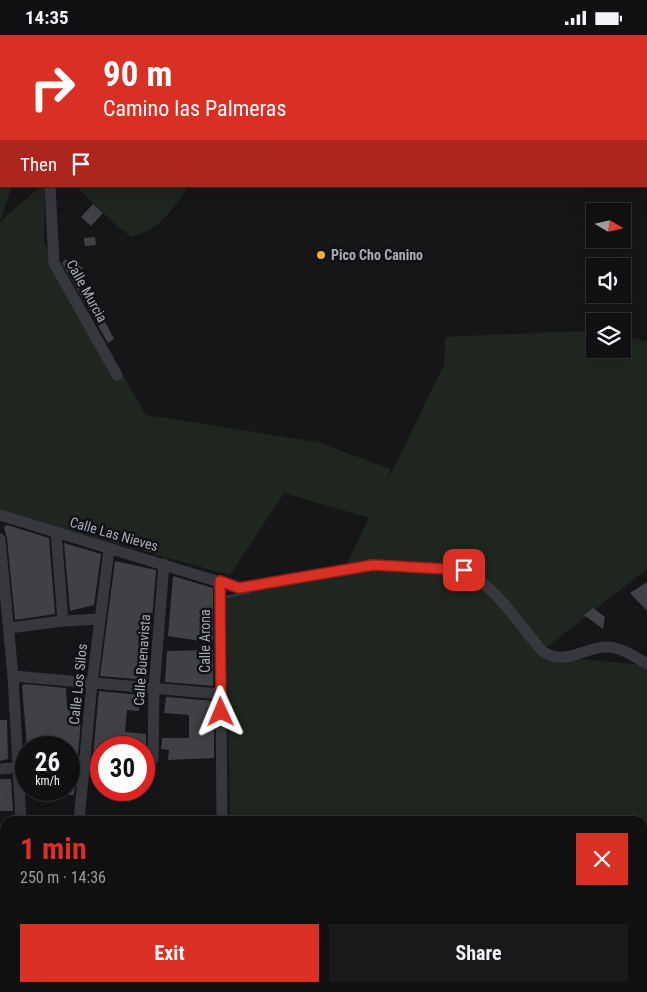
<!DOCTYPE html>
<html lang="en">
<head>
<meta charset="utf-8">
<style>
  body { margin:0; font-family:"Roboto Condensed",sans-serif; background:#19191b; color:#f1f3f6; height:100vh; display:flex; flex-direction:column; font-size:19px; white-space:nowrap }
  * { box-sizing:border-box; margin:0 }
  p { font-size:16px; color:#9c9d9f }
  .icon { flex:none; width:28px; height:28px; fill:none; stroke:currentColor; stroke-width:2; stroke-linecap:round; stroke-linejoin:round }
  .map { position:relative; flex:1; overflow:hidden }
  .sheet { position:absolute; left:0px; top:781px; width:648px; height:176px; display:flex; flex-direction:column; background:#101012; border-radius:15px 15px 0 0; box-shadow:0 5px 20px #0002,0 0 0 1px #303032 }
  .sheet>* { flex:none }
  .banner { position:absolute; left:0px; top:0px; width:648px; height:152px; box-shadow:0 5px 20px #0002,0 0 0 1px #303032; background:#d93025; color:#fff; overflow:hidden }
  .needle { width:32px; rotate:99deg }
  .fabs { position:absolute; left:586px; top:168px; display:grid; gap:10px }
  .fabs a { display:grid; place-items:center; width:45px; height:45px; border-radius:0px; background:#101012; box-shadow:0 5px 20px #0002,0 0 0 1px #303032; font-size:25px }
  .speed { position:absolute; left:15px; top:701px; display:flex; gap:10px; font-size:25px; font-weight:700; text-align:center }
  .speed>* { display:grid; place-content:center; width:65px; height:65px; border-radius:50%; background:#101012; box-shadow:0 5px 20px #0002,0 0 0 1px #303032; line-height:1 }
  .speed small { font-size:12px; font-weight:400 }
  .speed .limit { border:8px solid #d22; background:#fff; color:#111 }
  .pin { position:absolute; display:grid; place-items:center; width:42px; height:42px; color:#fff; margin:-21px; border-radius:10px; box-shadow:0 2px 8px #0006 }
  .me { position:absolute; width:55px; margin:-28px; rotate:359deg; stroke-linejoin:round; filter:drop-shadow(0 0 4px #0008) }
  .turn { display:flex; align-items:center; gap:18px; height:105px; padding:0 20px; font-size:22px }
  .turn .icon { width:65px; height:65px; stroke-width:2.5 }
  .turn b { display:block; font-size:35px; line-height:42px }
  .then { display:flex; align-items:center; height:48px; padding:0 20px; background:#0003; gap:10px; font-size:19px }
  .round { display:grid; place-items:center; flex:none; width:52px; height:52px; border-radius:0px; background:#19191b }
  .head { display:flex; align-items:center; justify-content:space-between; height:85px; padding:0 20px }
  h1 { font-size:30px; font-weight:700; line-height:38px; color:#d93025 }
  .button { display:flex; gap:10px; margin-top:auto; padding:10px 20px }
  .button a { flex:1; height:58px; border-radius:0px; background:#d93025; color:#fff; font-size:20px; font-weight:700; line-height:58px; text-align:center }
  .button a+a { background:#19191b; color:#f1f3f6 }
  .status { display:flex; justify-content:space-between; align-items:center; height:35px; padding:0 25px; background:#101012; direction:ltr }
  .status svg { height:14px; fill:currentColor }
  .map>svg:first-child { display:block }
  .green { fill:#1e261f }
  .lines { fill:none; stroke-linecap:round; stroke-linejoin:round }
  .stream { stroke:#2c353c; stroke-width:3 }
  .building { fill:#404145 }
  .minor { stroke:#37383d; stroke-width:11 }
  .route-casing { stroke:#8d1f18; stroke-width:12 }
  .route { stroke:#d93025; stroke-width:9 }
  .poi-dot { fill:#f2b134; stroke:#111113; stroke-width:2 }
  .labels { text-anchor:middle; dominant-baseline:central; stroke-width:5; stroke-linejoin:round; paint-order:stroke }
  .poi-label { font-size:14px; font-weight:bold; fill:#a8adb8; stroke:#111113; text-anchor:start }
  .street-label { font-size:14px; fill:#a8adb8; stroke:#111113 }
</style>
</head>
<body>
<div class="status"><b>14:35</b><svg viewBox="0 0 49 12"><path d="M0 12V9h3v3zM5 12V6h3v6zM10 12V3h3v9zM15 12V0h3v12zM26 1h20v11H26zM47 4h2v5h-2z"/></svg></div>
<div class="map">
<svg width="647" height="957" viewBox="0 0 647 957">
  <rect width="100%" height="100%" fill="#161618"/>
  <!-- green -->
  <g class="green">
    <path d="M 215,0 L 433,0 L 434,1 L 216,1 Z"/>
    <path d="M 647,0 L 646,92 L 646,1 L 552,1 Z"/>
    <path d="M 0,96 L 1,151 L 12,151 L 0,187 Z"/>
    <path d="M 41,151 L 45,151 L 44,208 L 69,246 L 146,380 L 317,407 L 391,434 L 385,450 L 444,330 L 445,302 L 579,296 L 595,299 L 595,314 L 622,314 L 623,302 L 647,306 L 647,534 L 542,616 L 555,622 L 647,630 L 647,811 L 643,810 L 642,786 L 230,786 L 226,562 L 342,538 L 369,483 L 284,458 L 230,540 L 0,477 L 0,188 L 6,181 Z"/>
    <path d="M 75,151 L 189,151 C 170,177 164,191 132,202 L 117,191 Z"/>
    <path d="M 232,953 L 232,952 L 354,953 L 347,957 L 232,957 Z"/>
  </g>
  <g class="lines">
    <!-- stream -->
    <path class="stream" d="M 226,562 L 249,557"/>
  </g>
  <!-- building -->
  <g class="building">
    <path d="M 93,169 L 103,178 L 91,191 L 81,182 Z"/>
    <path d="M 95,202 L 96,210 L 85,211 L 84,203 Z"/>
    <path d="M 66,224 L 70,229 L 73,226 L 83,233 L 80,236 L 87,255 L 90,254 L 98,271 L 104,278 L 101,279 L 114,304 L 108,308 L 62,228 Z"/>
    <path d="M 7,490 L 49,503 L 55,579 L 15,585 L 7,503 L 4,492 Z"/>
    <path d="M 64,508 L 101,519 L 94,570 L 70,576 Z"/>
    <path d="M 115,526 L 156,535 L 147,645 L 100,641 Z"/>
    <path d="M 173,541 L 213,553 L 213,608 L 168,601 Z"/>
    <path d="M 647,547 L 647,576 L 630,558 Z"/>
    <path d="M 593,573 L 605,582 L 603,594 L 584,580 Z"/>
    <path d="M 213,615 L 213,651 L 165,647 L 167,616 Z"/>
    <path d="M 24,649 L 66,653 L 67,673 L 82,673 L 78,719 L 69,720 L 69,712 L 27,712 L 22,651 Z"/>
    <path d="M 99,656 L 140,660 L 139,676 L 127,675 L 125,697 L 146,699 L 146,713 L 101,712 L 101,722 L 93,721 Z"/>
    <path d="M 166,662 L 214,666 L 214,723 L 168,725 L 169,715 L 161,714 L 162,703 L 189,703 L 189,680 L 164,678 Z"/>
    <path d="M 0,685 L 7,685 L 8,724 L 0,726 Z"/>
    <path d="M 76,736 L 74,760 L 69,760 L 69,737 Z"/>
    <path d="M 0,744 L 11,744 L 13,776 L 0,776 Z"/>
  </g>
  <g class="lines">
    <!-- minor -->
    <g class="minor">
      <path d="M 0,60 L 1,59"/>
      <path d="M 0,91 L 1,92"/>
      <path d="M 50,151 L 54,228 L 117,340"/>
      <path d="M 0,480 L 239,553 L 373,530 L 464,535 C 496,552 519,589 542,616 C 566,632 583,612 607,612 C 622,612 635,622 647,629"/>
      <path d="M 56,497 L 63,586"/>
      <path d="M 0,504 L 13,641 L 21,786"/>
      <path d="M 220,546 L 222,786"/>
      <path d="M 9,593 L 63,586 L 100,584"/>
      <path d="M 13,641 L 220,659"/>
      <path d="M 153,724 L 154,653 L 164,529"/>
      <path d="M 69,729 L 85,727"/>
      <path d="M 0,734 L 26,732"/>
      <path d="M 79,786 L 92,648 L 109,515"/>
      <path d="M 0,930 L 5,933"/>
      <path d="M 113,952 L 113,957"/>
      <path d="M 151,952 L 158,957"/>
      <path d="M 224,952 L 224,957"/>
    </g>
  </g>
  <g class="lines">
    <!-- route casing -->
    <g class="route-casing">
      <path id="route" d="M 221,677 L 220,546 L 239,553 L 373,530 L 464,535"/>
    </g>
    <!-- route -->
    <use href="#route" class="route"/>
  </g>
  <!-- markers -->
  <circle class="poi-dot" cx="321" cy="220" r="5"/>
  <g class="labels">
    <!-- poi labels -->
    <g class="poi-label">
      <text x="331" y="220">Pico Cho Canino</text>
    </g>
    <!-- street labels -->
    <g class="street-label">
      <text transform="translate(87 256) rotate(61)">Calle Murcia</text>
      <text transform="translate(114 499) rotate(16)">Calle Las Nieves</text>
      <text transform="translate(205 606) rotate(-90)">Calle Arona</text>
      <text transform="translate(142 625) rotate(-86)">Calle Buenavista</text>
      <text transform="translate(78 649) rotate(-84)">Calle Los Silos</text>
    </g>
  </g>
</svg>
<div class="fabs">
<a><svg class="needle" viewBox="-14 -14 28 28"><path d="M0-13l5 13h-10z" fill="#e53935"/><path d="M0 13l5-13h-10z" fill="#9c9d9f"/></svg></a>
<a><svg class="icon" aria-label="sound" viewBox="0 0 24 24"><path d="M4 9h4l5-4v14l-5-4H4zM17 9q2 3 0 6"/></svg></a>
<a><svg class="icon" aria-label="layers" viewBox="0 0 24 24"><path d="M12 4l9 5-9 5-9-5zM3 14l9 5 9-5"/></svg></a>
</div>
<div class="speed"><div>26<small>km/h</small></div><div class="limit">30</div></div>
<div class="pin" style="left:464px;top:535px;background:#d93025"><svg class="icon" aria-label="arrive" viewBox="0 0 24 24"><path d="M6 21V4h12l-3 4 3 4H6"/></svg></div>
<svg class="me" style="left:221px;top:677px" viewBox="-20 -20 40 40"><path d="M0-17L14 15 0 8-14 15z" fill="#d93025" stroke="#fff" stroke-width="4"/></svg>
<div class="banner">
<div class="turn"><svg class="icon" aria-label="right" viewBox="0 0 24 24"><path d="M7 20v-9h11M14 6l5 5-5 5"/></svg><div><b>90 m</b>Camino las Palmeras</div></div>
<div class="then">Then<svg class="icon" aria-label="arrive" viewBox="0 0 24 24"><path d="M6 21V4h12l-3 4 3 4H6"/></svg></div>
</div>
<section class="sheet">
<div class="head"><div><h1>1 min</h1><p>250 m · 14:36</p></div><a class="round" style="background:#d93025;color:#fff"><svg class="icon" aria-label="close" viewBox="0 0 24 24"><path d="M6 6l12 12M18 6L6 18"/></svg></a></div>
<div class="button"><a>Exit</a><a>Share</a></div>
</section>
</div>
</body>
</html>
